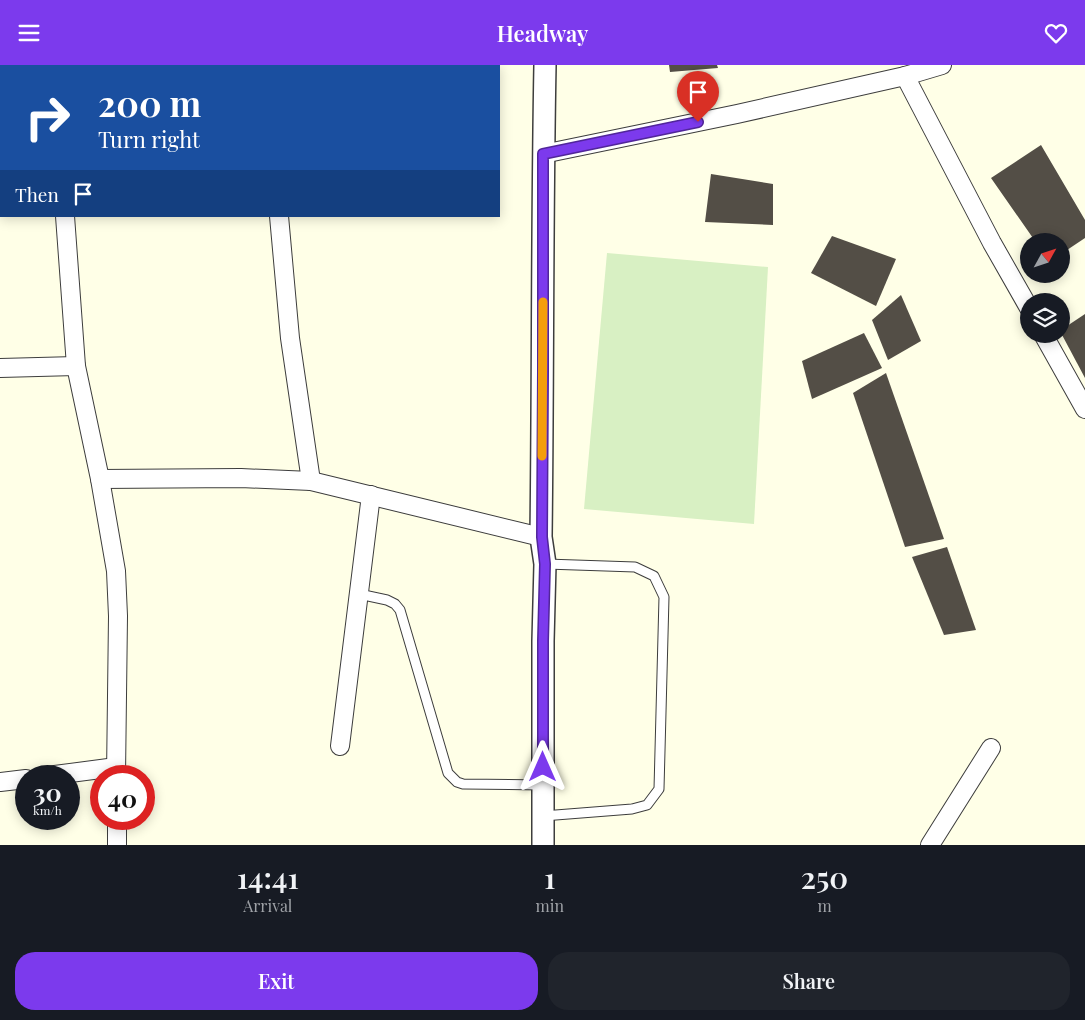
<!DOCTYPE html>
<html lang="en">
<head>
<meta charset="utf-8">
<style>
  body { margin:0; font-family:"Playfair Display",serif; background:#20242c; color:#f1f3f6; height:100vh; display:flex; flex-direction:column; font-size:19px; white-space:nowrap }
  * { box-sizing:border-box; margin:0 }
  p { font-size:16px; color:#9ea1a6 }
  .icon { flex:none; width:28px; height:28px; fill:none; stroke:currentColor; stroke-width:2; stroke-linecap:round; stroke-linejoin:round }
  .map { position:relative; height:780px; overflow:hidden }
  .details { display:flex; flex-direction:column; background:#171b24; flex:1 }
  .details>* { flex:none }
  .guide { position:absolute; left:0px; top:0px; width:500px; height:152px; box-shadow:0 2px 12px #0003; background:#1a4fa0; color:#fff; overflow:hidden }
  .needle { width:32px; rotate:50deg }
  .tools { position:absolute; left:1020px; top:168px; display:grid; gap:10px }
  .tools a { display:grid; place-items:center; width:50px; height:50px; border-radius:50%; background:#171b24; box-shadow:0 2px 12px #0003; font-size:25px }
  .speed { position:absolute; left:15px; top:700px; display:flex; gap:10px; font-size:25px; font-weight:700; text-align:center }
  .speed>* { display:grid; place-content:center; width:65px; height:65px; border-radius:50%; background:#171b24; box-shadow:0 2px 12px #0003; line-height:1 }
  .speed small { font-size:12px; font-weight:400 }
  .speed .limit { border:8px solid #d22; background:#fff; color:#111 }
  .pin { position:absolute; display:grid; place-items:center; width:42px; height:42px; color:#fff; margin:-51px -21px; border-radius:50% 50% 50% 0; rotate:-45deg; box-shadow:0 0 5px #0007 }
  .pin .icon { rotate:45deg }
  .me { position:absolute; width:55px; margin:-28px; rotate:0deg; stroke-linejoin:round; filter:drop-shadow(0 0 4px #0008) }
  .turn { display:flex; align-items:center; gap:18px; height:105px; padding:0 15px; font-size:22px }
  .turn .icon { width:65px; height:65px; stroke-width:2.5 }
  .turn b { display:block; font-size:35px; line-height:42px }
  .then { display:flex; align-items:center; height:48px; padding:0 15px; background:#0003; gap:10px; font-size:19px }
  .eta { display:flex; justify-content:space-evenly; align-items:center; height:85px; text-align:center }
  .eta b { font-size:30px; font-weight:600; line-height:35px }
  .action { display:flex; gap:10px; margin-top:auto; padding:10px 15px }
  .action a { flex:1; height:58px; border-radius:20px; background:#7c3aed; color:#fff; font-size:20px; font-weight:600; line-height:58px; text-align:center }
  .action a+a { background:#20242c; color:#f1f3f6 }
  header { display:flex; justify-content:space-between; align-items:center; height:65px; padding:0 15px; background:#7c3aed; color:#fff; font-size:22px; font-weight:600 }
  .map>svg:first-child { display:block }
  .pitch { fill:#d8f0c3 }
  .building { fill:#534e46 }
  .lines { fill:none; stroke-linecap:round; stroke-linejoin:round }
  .service-casing { stroke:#3d3d3d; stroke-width:11 }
  .minor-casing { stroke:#3d3d3d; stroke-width:20 }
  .tertiary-casing { stroke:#3d3d3d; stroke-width:24 }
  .service { stroke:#fff; stroke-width:9 }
  .minor { stroke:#fff; stroke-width:18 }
  .tertiary { stroke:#fff; stroke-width:21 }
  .route-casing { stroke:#51269a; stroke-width:12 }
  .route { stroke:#7c3aed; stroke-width:9 }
  .slow { stroke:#f59e0b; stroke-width:9 }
</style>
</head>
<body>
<header><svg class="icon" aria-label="menu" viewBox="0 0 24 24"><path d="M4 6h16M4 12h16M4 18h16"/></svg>Headway<svg class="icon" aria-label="heart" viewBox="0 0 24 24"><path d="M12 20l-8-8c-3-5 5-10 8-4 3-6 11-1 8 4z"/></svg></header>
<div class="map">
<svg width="1085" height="780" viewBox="0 0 1085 780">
  <rect width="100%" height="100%" fill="#ffffe7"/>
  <!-- pitch -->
  <path class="pitch" d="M 607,188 L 768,202 L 754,459 L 584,444 Z"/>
  <!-- building -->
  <g class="building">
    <path d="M 669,0 L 717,0 L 718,3 L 670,7 Z"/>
    <path d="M 1041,80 L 1085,155 L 1085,173 L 1061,189 L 1061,176 L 1035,176 L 991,113 Z"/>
    <path d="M 711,109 L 773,119 L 773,160 L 705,157 Z"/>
    <path d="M 832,171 L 896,194 L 876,241 L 811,208 Z"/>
    <path d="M 901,230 L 921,276 L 888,295 L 872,255 Z"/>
    <path d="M 1085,249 L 1085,313 L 1061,268 L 1061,265 Z"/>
    <path d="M 864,268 L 882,303 L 812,334 L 802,296 Z"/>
    <path d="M 886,308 L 944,474 L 905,482 L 853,328 Z"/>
    <path d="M 947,482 L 976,565 L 944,570 L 912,492 Z"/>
  </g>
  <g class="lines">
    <!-- service casing -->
    <g class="service-casing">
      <g id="service">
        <path d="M 359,529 L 387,535 L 395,539 L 400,545 L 448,708 L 457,717 L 463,719 L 543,720"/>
        <path d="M 543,751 L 632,744 L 647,740 L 659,724 L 664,532 L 654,511 L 635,502 L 546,499"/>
      </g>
    </g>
    <!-- minor casing -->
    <g class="minor-casing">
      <g id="minor">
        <path d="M 38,0 L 38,1"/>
        <path d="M 233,0 L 233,1"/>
        <path d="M 905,11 L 992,178 L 1029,243"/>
        <path d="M 543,89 L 737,49 L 905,11 L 942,0"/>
        <path d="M 65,151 L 76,301 L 100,414 L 116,506 L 118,551 L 116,711"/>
        <path d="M 279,151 L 290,273 L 311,416"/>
        <path d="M 1043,269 L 1085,344"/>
        <path d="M 0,303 L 76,301"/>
        <path d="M 100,414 L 241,413 L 311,416 L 541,472"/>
        <path d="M 340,681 L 371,430"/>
        <path d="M 47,711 L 116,702"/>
        <path d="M 0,717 L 26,714"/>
        <path d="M 117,754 L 117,780"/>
        <path d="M 930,780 L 991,683"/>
      </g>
    </g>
    <!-- tertiary casing -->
    <g class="tertiary-casing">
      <path id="tertiary" d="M 543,780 L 543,576 L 545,499 L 541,472 C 543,315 542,157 545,0"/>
    </g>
    <!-- service -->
    <use href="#service" class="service"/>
    <!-- minor -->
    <use href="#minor" class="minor"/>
    <!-- tertiary -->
    <use href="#tertiary" class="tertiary"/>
  </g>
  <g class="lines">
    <!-- route casing -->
    <g class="route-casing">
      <path id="route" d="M 543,702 L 543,576 L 545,499 L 542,472 L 543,306 L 543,89 L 698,57"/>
    </g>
    <!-- route -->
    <use href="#route" class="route"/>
    <!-- slow -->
    <path class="slow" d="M 542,391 L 543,237"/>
  </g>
</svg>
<div class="tools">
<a><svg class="needle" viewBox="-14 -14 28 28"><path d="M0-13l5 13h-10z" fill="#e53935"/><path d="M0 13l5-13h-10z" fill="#9ea1a6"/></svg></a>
<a><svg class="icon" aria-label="layers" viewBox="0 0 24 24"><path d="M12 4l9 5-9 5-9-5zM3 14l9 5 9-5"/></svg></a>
</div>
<div class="speed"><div>30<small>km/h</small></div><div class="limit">40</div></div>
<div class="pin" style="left:698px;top:57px;background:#d93025"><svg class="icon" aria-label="arrive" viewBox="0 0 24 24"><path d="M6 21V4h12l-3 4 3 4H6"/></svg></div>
<svg class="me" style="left:543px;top:702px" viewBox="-20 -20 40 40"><path d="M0-17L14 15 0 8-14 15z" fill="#7c3aed" stroke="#fff" stroke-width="4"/></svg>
<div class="guide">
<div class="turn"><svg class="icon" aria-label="right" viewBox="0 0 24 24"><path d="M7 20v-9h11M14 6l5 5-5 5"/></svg><div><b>200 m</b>Turn right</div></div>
<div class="then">Then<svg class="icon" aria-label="arrive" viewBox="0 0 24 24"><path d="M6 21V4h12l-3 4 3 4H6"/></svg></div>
</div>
</div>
<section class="details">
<div class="eta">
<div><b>14:41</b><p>Arrival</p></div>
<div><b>1</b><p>min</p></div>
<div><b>250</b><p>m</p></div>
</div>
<div class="action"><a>Exit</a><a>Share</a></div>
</section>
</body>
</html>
